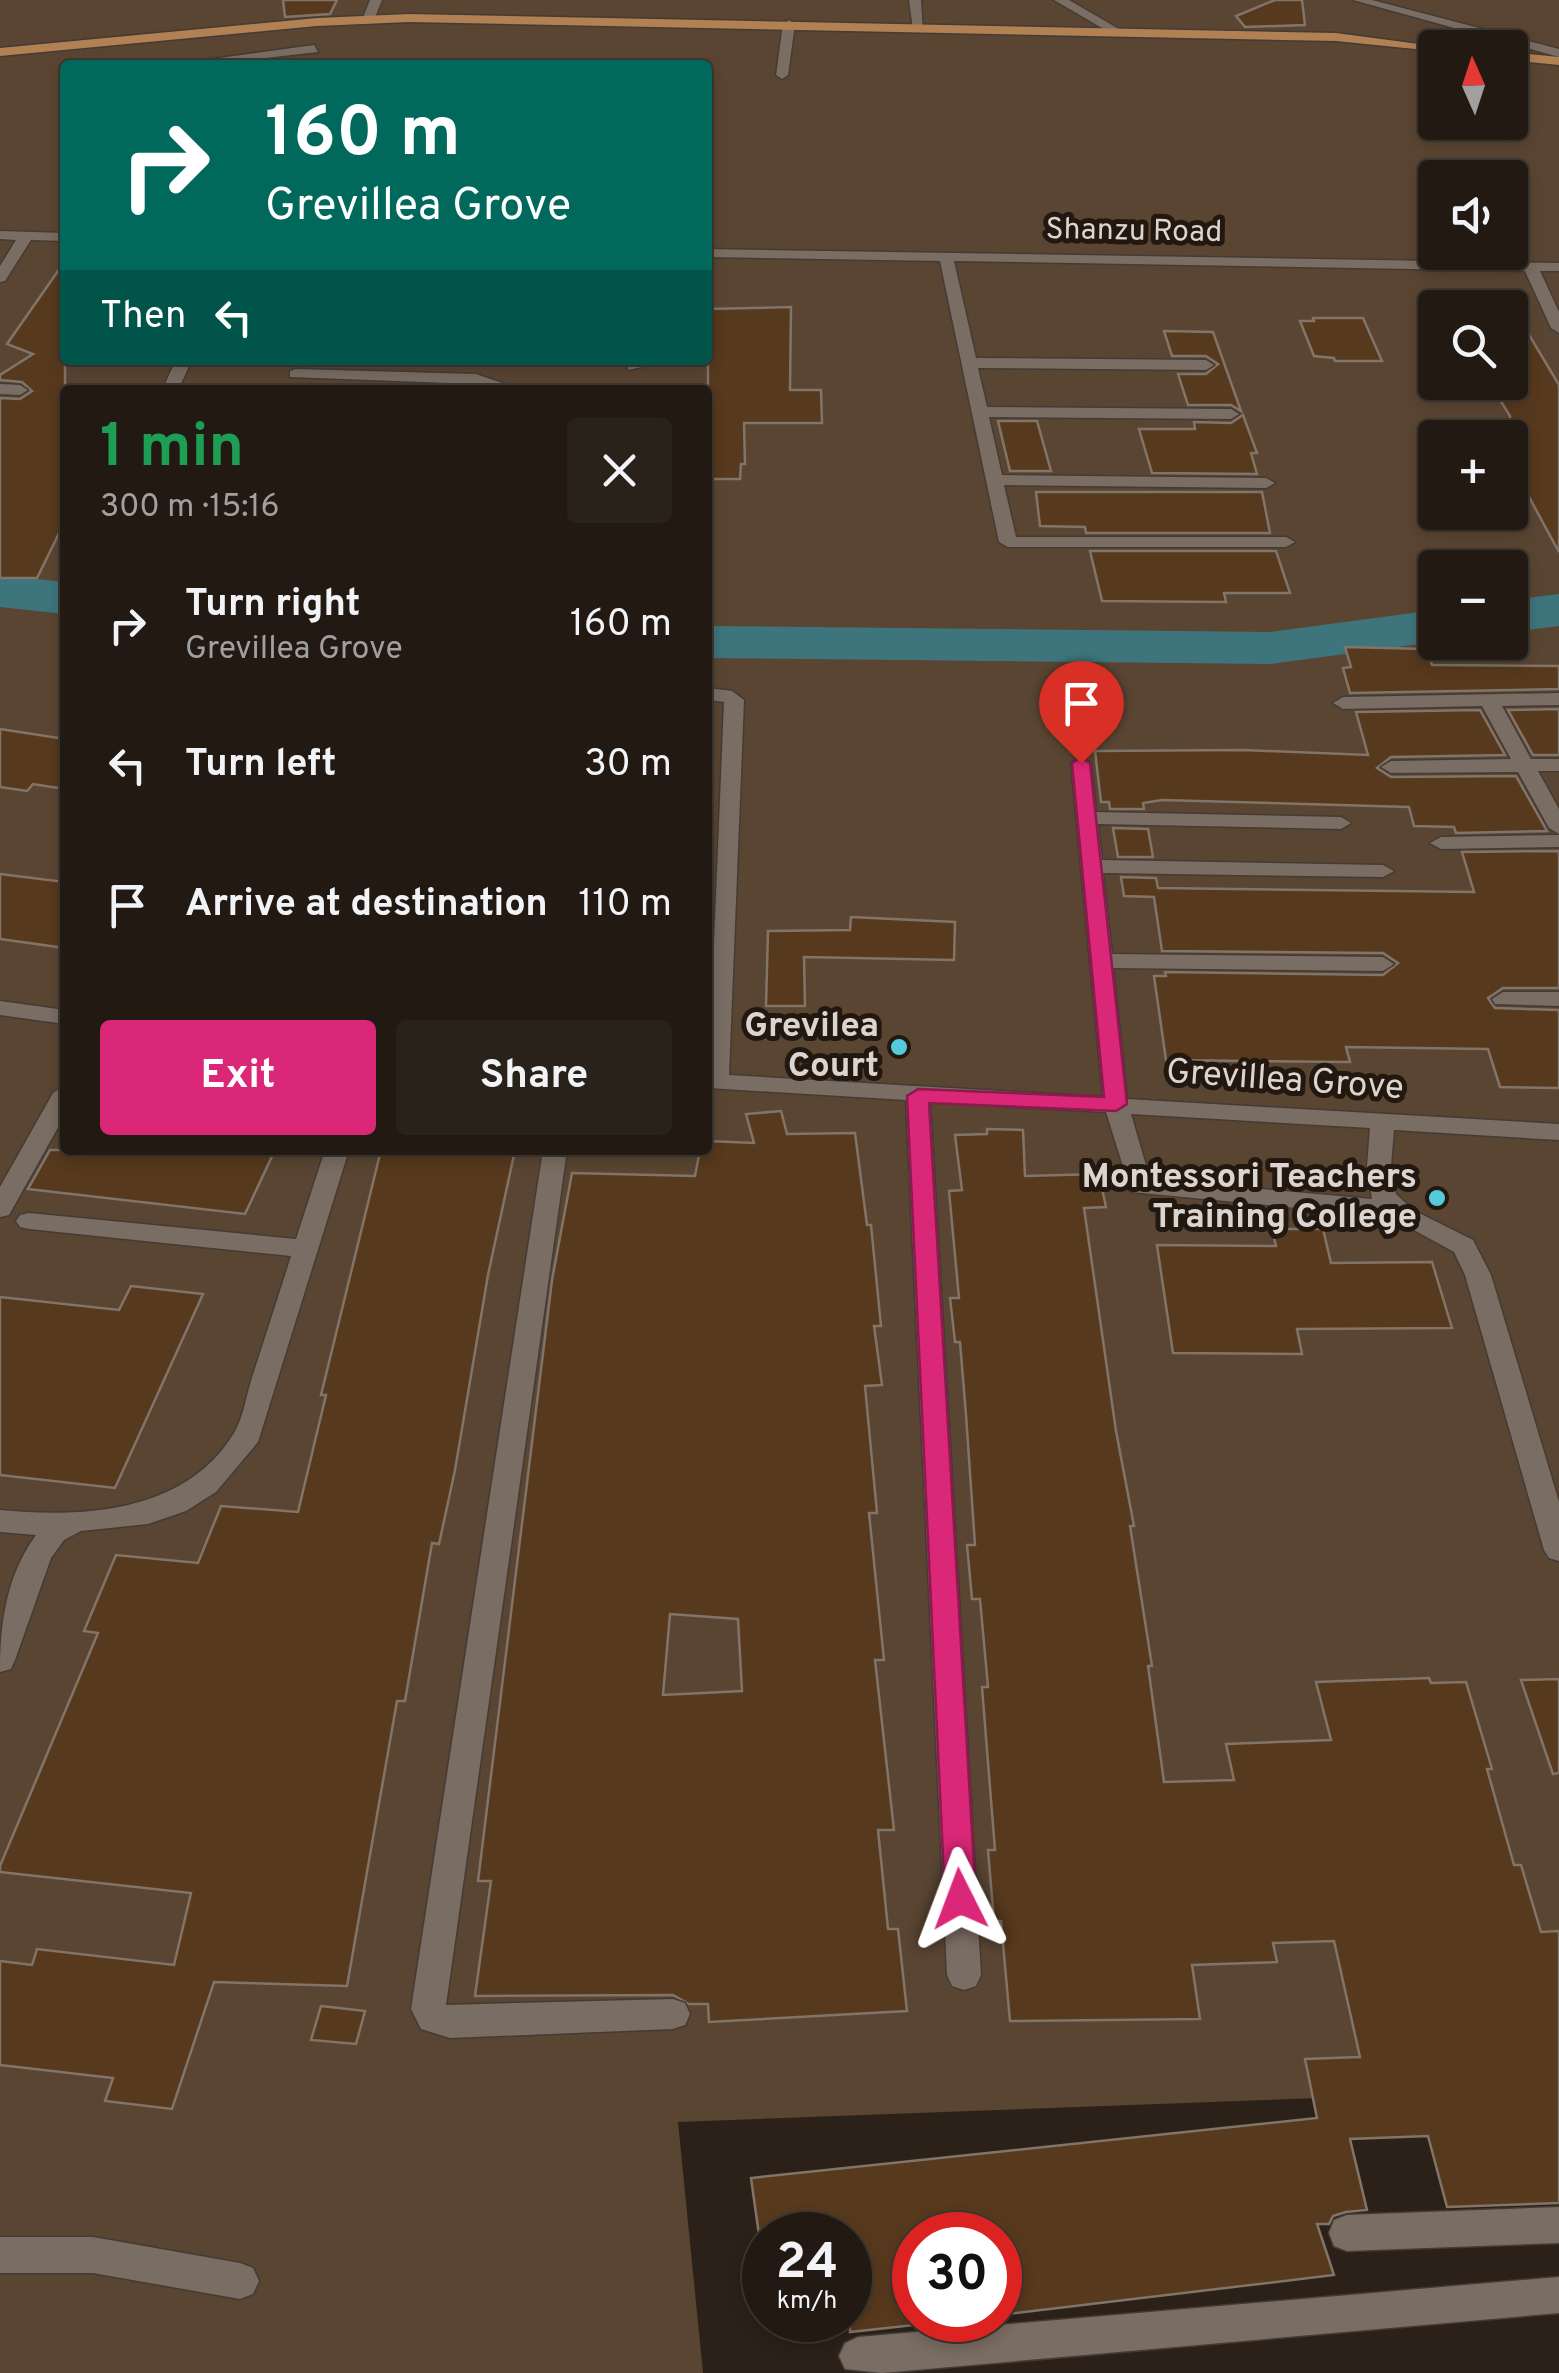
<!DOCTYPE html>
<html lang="en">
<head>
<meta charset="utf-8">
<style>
  body { margin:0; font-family:Overpass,sans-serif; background:#29221b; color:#f1f3f6; height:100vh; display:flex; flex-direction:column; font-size:38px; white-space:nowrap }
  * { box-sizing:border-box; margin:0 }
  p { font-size:32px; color:#a2a09f }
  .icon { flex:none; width:55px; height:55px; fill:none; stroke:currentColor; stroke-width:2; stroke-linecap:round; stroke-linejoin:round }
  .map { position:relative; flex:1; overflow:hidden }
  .details { position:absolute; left:60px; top:385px; width:652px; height:770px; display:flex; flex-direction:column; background:#211912; border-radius:10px; box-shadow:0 5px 15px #0003,0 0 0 2px #3e3832 }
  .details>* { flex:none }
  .hud { position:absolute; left:60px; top:60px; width:652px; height:305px; border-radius:10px; box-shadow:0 5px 15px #0003,0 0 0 2px #3e3832; background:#00695c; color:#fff; overflow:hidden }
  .needle { width:65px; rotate:357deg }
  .buttons { position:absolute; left:1418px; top:30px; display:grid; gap:20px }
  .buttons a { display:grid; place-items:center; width:110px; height:110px; border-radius:10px; background:#211912; box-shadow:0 5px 15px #0003,0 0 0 2px #3e3832; font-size:50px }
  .speed { position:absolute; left:742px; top:2212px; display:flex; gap:20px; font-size:50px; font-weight:700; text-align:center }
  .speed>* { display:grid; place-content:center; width:130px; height:130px; border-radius:50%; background:#211912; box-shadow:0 5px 15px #0003,0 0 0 2px #3e3832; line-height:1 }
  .speed small { font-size:25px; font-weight:400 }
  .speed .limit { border:15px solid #d22; background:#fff; color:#111 }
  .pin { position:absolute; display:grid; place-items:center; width:85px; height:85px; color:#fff; margin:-102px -42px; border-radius:50% 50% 50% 0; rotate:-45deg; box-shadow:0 0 10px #0007 }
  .pin .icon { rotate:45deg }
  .me { position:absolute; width:110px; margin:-55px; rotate:357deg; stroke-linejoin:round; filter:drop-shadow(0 0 8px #0008) }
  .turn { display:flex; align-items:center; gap:35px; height:210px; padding:0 40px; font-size:45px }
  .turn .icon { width:130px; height:130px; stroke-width:2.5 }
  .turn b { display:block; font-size:70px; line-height:85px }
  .then { display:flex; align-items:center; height:95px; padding:0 40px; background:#0003; gap:20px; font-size:38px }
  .round { display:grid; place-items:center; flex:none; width:105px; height:105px; border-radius:10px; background:#29221b }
  .headline { display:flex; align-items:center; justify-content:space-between; height:170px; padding:0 40px }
  h1 { font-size:60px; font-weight:700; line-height:75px; color:#1e9e55 }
  .cta { display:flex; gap:20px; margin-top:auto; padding:20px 40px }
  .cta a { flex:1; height:115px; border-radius:10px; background:#db2777; color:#fff; font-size:40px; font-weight:700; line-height:115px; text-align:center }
  .cta a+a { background:#29221b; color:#f1f3f6 }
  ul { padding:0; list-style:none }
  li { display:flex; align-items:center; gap:30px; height:140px; padding:0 40px }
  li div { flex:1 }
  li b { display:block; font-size:38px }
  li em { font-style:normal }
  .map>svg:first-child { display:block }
  .green { fill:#5a4532; fill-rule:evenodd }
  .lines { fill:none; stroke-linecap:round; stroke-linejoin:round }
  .river { fill:#3e757d; fill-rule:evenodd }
  .building { fill:#57391d; stroke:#817469; stroke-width:2.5; fill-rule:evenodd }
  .minor-casing { stroke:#443b35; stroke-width:3 }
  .major-casing { stroke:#443b35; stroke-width:3 }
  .minor { fill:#7a6d63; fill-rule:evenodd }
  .major { fill:#b18053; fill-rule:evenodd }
  .route { fill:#db2777; stroke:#8e194d; stroke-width:2.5 }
  .poi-dot { fill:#53cbdb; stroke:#22180f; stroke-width:4 }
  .labels { text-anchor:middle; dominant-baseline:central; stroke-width:10; stroke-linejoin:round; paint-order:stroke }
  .far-street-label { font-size:30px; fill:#dcd5cf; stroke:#22180f }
  .poi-label { font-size:35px; font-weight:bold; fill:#dcd5cf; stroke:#22180f; text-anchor:end }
  .street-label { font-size:35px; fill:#dcd5cf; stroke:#22180f }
</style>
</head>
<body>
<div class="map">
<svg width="1559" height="2373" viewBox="0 0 1559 2373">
  <rect width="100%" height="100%" fill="#2c2118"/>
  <!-- green -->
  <path class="green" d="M 0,0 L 1559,0 L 1559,2089 L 678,2122 L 703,2373 L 0,2373 ZM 1435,48 L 1510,48 L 1510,122 L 1435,122 ZM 65,65 L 708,65 L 708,360 L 65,360 ZM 1435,178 L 1510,178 L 1510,252 L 1435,252 ZM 1435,308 L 1510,308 L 1510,382 L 1435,382 ZM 65,390 L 708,390 L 708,1150 L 65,1150 ZM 1435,438 L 1510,438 L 1510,512 L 1435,512 ZM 1435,568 L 1510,568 L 1510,642 L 1435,642 Z"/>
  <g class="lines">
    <!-- river -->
    <g class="river">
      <path d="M 0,575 L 65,582 L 65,614 L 0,607 Z"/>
      <path d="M 1559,594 L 1559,626 L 1510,632 L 1510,600 Z"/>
      <path d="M 1435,610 L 1435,642 L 1270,664 L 708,658 L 708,626 L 1270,632 Z"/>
    </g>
  </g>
  <!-- building -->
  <g class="building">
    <path d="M 283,0 L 337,0 L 330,14 L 285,17 Z"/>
    <path d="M 1275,0 L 1302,0 L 1305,25 L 1245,27 L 1236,16 Z"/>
    <path d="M 65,261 L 65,521 L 37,578 L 0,578 L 0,398 L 20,399 L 32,391 L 22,382 L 0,380 L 0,375 L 33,354 L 7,344 Z"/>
    <path d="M 1510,303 L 1559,385 L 1559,552 L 1510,462 L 1510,416 L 1489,382 L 1510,382 Z"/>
    <path d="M 791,307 L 790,390 L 821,390 L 822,423 L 744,423 L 745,464 L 741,464 L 740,479 L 708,479 L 708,309 Z"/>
    <path d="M 1313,318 L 1363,318 L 1382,361 L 1335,361 L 1334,358 L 1314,356 L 1300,321 L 1314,321 Z"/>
    <path d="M 1164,331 L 1213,332 L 1241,411 L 1231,405 L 1188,405 L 1178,374 L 1206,374 L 1218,364 L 1206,356 L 1172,356 Z"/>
    <path d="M 1243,415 L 1257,453 L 1251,453 L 1257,474 L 1152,473 L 1139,429 L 1195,429 L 1194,422 L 1231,423 Z"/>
    <path d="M 998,421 L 1037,421 L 1051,471 L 1010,471 Z"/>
    <path d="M 1036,492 L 1262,492 L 1270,533 L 1086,533 L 1085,527 L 1040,526 Z"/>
    <path d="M 1090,551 L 1276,551 L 1290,593 L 1224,593 L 1226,602 L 1102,601 Z"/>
    <path d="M 1345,647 L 1426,649 L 1432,665 L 1559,666 L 1559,689 L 1350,693 L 1343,668 L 1351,667 Z"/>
    <path d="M 1559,709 L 1559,755 L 1533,755 L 1508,710 Z"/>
    <path d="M 1480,710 L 1505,755 L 1391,757 L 1377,768 L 1391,777 L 1516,776 L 1547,831 L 1456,833 L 1454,827 L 1414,826 L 1409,807 L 1162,800 L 1143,803 L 1144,809 L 1110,809 L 1109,802 L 1101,802 L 1095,751 L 1243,750 L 1368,755 L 1356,712 Z"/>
    <path d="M 0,729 L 65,739 L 65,789 L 33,784 L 27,791 L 0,787 Z"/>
    <path d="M 1113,828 L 1148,829 L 1153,857 L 1118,857 Z"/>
    <path d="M 1559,851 L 1559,988 L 1503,988 L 1488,998 L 1495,1008 L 1559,1010 L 1559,1088 L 1500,1087 L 1488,1049 L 1346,1047 L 1350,1062 L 1166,1060 L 1154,976 L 1166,976 L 1165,972 L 1383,975 L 1398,963 L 1383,953 L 1162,951 L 1154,897 L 1124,896 L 1121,877 L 1156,878 L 1158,888 L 1474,892 L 1462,852 Z"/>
    <path d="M 0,874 L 65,882 L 65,948 L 0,939 Z"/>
    <path d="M 851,917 L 955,922 L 954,960 L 804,957 L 805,1006 L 766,1006 L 768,931 L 850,930 Z"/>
    <path d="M 781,1111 L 787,1134 L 855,1133 L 867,1225 L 871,1225 L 881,1326 L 874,1326 L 882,1385 L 865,1386 L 877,1513 L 869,1513 L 884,1660 L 875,1660 L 894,1830 L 878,1830 L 888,1929 L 898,1929 L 907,2011 L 709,2022 L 708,2004 L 689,2004 L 673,1995 L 475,1996 L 491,1881 L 478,1881 L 552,1280 L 572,1173 L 695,1176 L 700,1150 L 708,1150 L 708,1141 L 754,1143 L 746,1114 ZM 670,1614 L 738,1619 L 742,1691 L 663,1695 Z"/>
    <path d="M 987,1129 L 1023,1130 L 1025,1176 L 1099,1174 L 1106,1207 L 1084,1208 L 1116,1431 L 1134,1526 L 1130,1526 L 1152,1666 L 1148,1666 L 1164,1782 L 1234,1780 L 1226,1744 L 1331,1740 L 1316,1682 L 1429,1678 L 1431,1683 L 1466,1682 L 1492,1769 L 1487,1769 L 1514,1865 L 1521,1865 L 1541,1932 L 1559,1931 L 1559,2203 L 1447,2207 L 1428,2136 L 1350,2139 L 1367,2210 L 1346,2212 L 1333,2216 L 1329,2224 L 1317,2224 L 1334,2275 L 1000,2315 L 1000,2235 L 915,2235 L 915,2325 L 850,2332 L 850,2235 L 759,2235 L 751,2178 L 1317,2118 L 1305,2059 L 1360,2057 L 1334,1941 L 1273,1943 L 1277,1962 L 1192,1965 L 1200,2019 L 1010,2021 L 1001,1921 L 994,1921 L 988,1850 L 995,1850 L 982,1687 L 988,1687 L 980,1599 L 972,1599 L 967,1545 L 975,1545 L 966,1415 L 960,1342 L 955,1342 L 950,1298 L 959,1298 L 949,1191 L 962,1190 L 955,1135 L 987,1134 Z"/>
    <path d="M 50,1150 L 275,1150 L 245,1214 L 28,1189 Z"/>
    <path d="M 381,1150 L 515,1150 L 488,1275 L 455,1470 L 439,1544 L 432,1543 L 405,1701 L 397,1701 L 347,1986 L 214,1982 L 172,2109 L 105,2101 L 113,2078 L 0,2065 L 0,1961 L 32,1965 L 37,1949 L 174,1965 L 191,1893 L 0,1872 L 0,1866 L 98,1633 L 84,1631 L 116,1555 L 198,1563 L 221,1506 L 298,1512 L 326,1395 L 321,1395 Z"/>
    <path d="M 1272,1229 L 1323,1229 L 1331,1263 L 1432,1262 L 1452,1328 L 1297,1329 L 1302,1354 L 1173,1353 L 1157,1245 L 1276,1246 Z"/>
    <path d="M 131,1286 L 203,1294 L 115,1488 L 0,1475 L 0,1297 L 119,1310 Z"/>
    <path d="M 1559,1679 L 1559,1773 L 1553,1774 L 1521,1680 Z"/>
    <path d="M 321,2006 L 365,2011 L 356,2044 L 311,2040 Z"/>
  </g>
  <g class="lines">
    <!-- minor casing -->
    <g class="minor-casing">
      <g id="minor">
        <path d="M 370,0 L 382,0 L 374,20 L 368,24 L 362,20 Z"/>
        <path d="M 909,0 L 921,0 L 923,32 L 913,29 Z"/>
        <path d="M 1054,0 L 1069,0 L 1124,32 L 1114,35 Z"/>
        <path d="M 1353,0 L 1372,0 L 1559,49 L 1559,57 Z"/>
        <path d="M 789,20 L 795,24 L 788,75 L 782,79 L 776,75 L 783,24 Z"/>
        <path d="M 314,45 L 318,52 L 205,65 L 175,64 Z"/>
        <path d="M 0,231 L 65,233 L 65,241 L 31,240 L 5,281 L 0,282 L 0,266 L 16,240 L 0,239 Z"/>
        <path d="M 708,249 L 1559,263 L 1559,271 L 1540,271 L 1559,312 L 1559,333 L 1551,328 L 1525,271 L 954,261 L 976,358 L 1206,360 L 1214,365 L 1206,370 L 978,368 L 987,407 L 1231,409 L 1239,414 L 1231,419 L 989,417 L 1002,475 L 1266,478 L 1275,483 L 1266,488 L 1004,485 L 1016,537 L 1286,537 L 1295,542 L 1286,547 L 1008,547 L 999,542 L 940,261 L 708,257 Z"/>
        <path d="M 176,360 L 192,360 L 178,390 L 162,390 Z"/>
        <path d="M 627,360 L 643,360 L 642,367 L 628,370 Z"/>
        <path d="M 296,369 L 476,374 L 508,385 L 500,390 L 476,384 L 290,377 L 290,371 Z"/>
        <path d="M 0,384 L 20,385 L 28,390 L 20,395 L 0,394 Z"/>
        <path d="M 708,688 L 732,691 L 744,700 L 729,1075 L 1103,1097 L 1071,763 L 1081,757 L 1091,763 L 1096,812 L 1341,817 L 1351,823 L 1341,829 L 1098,824 L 1102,860 L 1383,865 L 1394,871 L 1383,877 L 1103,873 L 1112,954 L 1383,957 L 1394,964 L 1383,971 L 1113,968 L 1127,1099 L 1559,1124 L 1559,1140 L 1394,1130 L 1391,1166 L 1396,1194 L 1413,1210 L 1473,1240 L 1491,1275 L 1559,1502 L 1559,1561 L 1549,1558 L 1544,1550 L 1465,1275 L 1454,1252 L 1390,1217 L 1131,1192 L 1106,1112 L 930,1102 L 981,1975 L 976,1986 L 964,1990 L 952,1986 L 947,1975 L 906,1100 L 708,1088 L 724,702 L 708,700 ZM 1131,1114 L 1370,1128 L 1367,1166 L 1372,1199 L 1150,1179 Z"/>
        <path d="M 1559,693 L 1559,705 L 1502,706 L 1531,759 L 1559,759 L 1559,771 L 1538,771 L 1559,809 L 1559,834 L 1549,828 L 1518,772 L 1391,773 L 1381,767 L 1391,761 L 1511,759 L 1482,706 L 1343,709 L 1333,703 L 1343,697 Z"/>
        <path d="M 1559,835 L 1559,847 L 1441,849 L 1430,843 L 1441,837 Z"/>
        <path d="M 1503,992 L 1559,992 L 1559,1006 L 1495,1004 L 1492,999 Z"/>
        <path d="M 0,1001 L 65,1010 L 65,1024 L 0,1015 Z"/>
        <path d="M 65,1085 L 65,1115 L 9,1215 L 0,1217 L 0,1187 L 53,1093 Z"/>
        <path d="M 325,1150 L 349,1150 L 258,1442 L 216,1492 L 186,1511 L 148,1524 L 81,1531 L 64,1540 L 51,1558 L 15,1660 L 11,1669 L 0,1672 C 0,1624 6,1576 36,1535 L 0,1532 L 0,1510 C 84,1518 185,1513 234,1433 C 243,1418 246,1397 251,1381 C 264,1340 278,1298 291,1256 L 29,1229 L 20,1227 L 16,1221 L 20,1215 L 29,1213 L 296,1239 Z"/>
        <path d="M 543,1150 L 567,1150 L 446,2005 L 673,1999 L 685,2003 L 690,2014 L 685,2025 L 673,2029 L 450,2038 L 421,2029 L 411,2009 Z"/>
        <path d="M 1559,2207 L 1559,2243 L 1347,2251 L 1334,2246 L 1329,2233 L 1334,2220 L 1347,2215 Z"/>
        <path d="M 0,2237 L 93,2237 L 240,2263 L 253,2268 L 259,2281 L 253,2294 L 240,2299 L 93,2273 L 0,2273 Z"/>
        <path d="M 1559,2277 L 1559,2313 L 882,2373 L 845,2369 L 839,2356 L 845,2343 L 858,2337 Z"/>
      </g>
    </g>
    <!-- major casing -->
    <g class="major-casing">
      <g id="major">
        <path d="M 409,14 L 1336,33 L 1449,48 L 1435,48 L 1435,51 L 1336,41 L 409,22 L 317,26 L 0,56 L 0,48 L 317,18 Z"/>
        <path d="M 1510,52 L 1559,57 L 1559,65 L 1510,60 Z"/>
      </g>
    </g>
    <!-- minor -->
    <use href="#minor" class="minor"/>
    <!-- major -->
    <use href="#major" class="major"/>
  </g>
  <!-- route -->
  <path class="route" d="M 1081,758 L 1090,763 L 1127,1104 L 1116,1111 L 929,1103 L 976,1899 L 971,1908 L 960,1912 L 950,1908 L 945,1899 L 907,1096 L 918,1089 L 1104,1097 L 1072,763 Z"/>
  <!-- markers -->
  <g class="poi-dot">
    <circle cx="899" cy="1047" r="10"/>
    <circle cx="1437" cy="1198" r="10"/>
  </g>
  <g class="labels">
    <!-- far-street labels -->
    <g class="far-street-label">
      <text transform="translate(1134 232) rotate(1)">Shanzu Road</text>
    </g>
    <!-- poi labels -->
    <g class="poi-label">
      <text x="879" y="1027">Grevilea<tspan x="879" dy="40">Court</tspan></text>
      <text x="1417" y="1178">Montessori Teachers<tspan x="1417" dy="40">Training College</tspan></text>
    </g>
    <!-- street labels -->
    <g class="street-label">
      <text transform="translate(1285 1081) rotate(4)">Grevillea Grove</text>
    </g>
  </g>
</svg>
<div class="buttons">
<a><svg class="needle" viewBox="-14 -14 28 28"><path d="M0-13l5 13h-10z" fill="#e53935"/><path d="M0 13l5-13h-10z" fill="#a2a09f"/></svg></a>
<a><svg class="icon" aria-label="sound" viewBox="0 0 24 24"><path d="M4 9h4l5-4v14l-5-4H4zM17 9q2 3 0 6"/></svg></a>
<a><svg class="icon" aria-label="search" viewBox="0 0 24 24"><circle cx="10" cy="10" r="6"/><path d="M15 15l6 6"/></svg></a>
<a>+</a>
<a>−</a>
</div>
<div class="speed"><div>24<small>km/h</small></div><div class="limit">30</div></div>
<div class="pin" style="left:1081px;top:763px;background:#d93025"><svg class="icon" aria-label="arrive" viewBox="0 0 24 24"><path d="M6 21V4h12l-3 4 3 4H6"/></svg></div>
<svg class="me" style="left:960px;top:1899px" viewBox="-20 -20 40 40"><path d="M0-17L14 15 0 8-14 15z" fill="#db2777" stroke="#fff" stroke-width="4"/></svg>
<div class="hud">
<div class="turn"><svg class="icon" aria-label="right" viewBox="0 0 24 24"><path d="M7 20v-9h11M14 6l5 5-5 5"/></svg><div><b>160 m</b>Grevillea Grove</div></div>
<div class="then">Then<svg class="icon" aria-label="left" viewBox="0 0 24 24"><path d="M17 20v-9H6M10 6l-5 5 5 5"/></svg></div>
</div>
<section class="details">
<div class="headline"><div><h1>1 min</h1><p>300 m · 15:16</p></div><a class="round"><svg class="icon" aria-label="close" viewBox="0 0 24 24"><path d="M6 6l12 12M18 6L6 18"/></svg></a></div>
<ul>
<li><svg class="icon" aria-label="right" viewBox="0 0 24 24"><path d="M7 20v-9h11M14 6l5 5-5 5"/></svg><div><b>Turn right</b><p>Grevillea Grove</p></div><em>160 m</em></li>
<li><svg class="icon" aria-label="left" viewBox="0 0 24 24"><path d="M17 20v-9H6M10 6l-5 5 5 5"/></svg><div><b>Turn left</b></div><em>30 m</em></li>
<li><svg class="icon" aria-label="arrive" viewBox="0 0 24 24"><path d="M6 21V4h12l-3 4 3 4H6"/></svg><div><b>Arrive at destination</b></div><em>110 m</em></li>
</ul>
<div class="cta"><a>Exit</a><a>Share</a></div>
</section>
</div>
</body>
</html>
